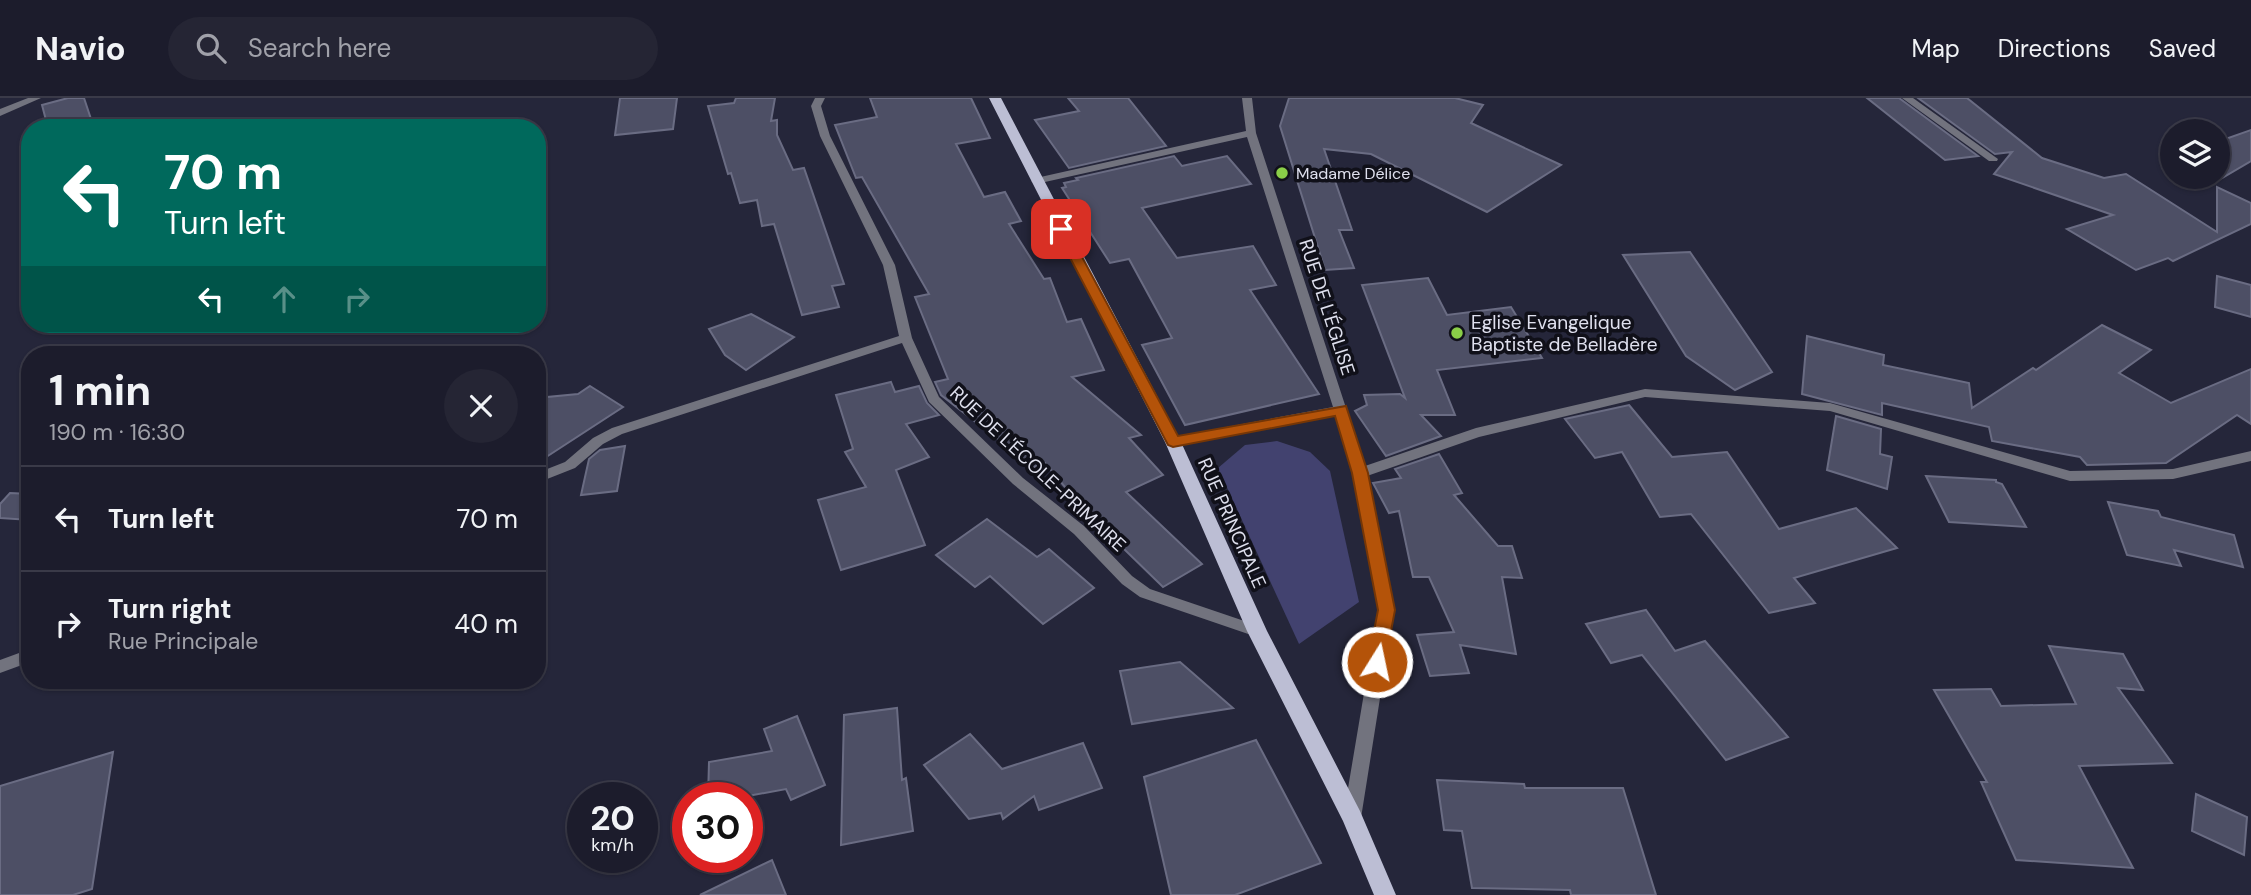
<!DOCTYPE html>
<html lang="en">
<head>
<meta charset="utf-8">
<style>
  body { margin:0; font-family:"DM Sans",sans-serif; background:#252534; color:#f1f3f6; height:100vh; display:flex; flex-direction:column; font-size:26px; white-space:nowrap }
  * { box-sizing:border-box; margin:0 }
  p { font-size:23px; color:#a0a1a9 }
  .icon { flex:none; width:38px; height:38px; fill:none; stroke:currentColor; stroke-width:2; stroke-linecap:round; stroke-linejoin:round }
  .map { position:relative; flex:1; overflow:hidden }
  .sheet { position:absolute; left:21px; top:248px; width:525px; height:343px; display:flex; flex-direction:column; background:#1c1c2c; border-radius:28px; box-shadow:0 2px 5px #0004,0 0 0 2px #3a3a48 }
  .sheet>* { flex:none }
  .banner { position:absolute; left:21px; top:21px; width:525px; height:214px; border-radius:28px; box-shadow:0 2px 5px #0004,0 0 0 2px #3a3a48; background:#00695c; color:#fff; overflow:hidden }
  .buttons { position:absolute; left:2160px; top:21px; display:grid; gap:14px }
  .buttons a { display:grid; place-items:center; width:70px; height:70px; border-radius:50%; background:#1c1c2c; box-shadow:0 2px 5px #0004,0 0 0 2px #3a3a48; font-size:35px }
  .speed { position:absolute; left:567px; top:684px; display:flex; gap:14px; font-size:35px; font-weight:700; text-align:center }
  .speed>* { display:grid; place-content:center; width:91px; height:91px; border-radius:50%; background:#1c1c2c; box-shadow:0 2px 5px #0004,0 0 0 2px #3a3a48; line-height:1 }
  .speed small { font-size:18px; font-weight:400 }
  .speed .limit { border:10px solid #d22; background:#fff; color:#111 }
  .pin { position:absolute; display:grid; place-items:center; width:60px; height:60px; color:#fff; margin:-30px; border-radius:14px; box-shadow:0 4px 10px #0006 }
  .me { position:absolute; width:77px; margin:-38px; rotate:10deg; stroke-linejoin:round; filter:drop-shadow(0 0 5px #0008) }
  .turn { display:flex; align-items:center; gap:24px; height:147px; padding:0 28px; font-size:32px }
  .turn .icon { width:91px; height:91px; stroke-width:2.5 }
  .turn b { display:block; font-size:49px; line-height:60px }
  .lanes { display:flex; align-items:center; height:66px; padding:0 28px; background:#0003; justify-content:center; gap:35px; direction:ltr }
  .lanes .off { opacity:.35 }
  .round { display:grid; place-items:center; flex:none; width:74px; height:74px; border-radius:37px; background:#252534 }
  .headline { display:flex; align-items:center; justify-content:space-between; height:119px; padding:0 28px }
  h1 { font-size:42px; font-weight:700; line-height:52px }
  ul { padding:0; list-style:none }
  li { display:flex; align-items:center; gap:21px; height:105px; padding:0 28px; border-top:2px solid #3a3a48 }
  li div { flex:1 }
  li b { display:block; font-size:26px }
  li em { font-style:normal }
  header { display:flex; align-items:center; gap:42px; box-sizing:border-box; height:98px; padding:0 35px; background:#1c1c2c; border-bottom:2px solid #3a3a48 }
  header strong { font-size:33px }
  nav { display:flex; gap:38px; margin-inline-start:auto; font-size:24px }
  .search { width:490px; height:63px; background:#252534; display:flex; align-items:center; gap:18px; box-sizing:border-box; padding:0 24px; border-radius:38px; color:#a0a1a9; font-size:26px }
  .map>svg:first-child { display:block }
  .green { fill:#42426f }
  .building { fill:#4d4f65; stroke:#6a6c83; stroke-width:2 }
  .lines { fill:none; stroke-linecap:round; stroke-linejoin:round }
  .minor { fill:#72737e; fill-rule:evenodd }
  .primary { fill:#bcbed4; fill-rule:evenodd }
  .route { fill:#b45309; stroke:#753606; stroke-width:2 }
  .poi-dot { fill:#8ace48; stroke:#101019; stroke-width:2.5 }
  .labels { text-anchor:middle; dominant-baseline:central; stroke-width:7; stroke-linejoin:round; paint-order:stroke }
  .far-poi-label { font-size:16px; fill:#dfe0ee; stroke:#101019; text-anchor:start }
  .street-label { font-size:19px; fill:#dfe0ee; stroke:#101019 }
  .poi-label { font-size:19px; fill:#dfe0ee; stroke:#101019; text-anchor:start }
</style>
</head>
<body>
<header>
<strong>Navio</strong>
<div class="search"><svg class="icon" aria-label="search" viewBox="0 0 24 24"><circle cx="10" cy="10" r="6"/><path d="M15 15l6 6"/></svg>Search here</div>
<nav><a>Map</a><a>Directions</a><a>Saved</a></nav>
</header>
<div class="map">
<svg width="2251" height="797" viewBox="0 0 2251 797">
  <rect width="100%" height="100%" fill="#25263a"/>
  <!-- green -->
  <path class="green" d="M 1277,343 L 1310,354 L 1330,373 L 1359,504 L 1299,546 L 1218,370 L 1245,347 Z"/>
  <!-- building -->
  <g class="building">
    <path d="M 68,0 L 84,0 L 92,24 L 70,30 L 48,30 L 42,7 Z"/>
    <path d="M 620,0 L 677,0 L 673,31 L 615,37 Z"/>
    <path d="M 736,0 L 775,0 L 771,23 L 777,22 L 777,37 L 793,72 L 804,70 L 844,186 L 832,188 L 839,209 L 802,217 L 774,126 L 762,128 L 757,102 L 740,105 L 731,75 L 728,76 L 708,8 L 734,5 Z"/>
    <path d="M 870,0 L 971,0 L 990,40 L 956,46 L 984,99 L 1005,94 L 1021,123 L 1009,126 L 1044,181 L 1050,180 L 1067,224 L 1081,221 L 1104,272 L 1072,279 L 1141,337 L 1129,340 L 1163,377 L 1126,394 L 1202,466 L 1163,489 L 1084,412 L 1045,365 L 1034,369 L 941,297 L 935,284 L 948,281 L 915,199 L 929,196 L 862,79 L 856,80 L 835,27 L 877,19 Z"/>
    <path d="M 1068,0 L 1128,0 L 1166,48 L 1069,70 L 1035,22 L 1079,13 Z"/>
    <path d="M 1289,0 L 1455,0 L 1483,7 L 1471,25 L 1561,67 L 1487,114 L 1371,56 L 1324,51 L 1352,132 L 1339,132 L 1354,170 L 1325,172 L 1280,28 Z"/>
    <path d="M 1867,0 L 1899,0 L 1978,58 L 1945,62 Z"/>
    <path d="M 1918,0 L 1967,0 L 2042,60 L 2104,80 L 2126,76 L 2217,134 L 2217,89 L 2251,105 L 2251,126 L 2173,163 L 2168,160 L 2136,172 L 2067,131 L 2113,117 L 1994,76 L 2012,54 L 1995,56 Z"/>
    <path d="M 2251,32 L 2251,63 L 2217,83 L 2217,44 Z"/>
    <path d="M 1174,58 L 1182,68 L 1227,58 L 1251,86 L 1142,110 L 1177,160 L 1253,148 L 1276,187 L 1250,192 L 1319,296 L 1185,327 L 1142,247 L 1172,240 L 1129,161 L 1110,165 L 1062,90 L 1066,89 L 1064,85 L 1078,82 L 1076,80 Z"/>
    <path d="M 1690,154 L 1772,274 L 1735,292 L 1686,258 L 1623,157 Z"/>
    <path d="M 2217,178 L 2251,187 L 2251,219 L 2215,209 Z"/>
    <path d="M 1428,180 L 1447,217 L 1511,209 L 1542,260 L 1437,272 L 1455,317 L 1421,317 L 1441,338 L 1386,358 L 1355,313 L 1367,307 L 1364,297 L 1400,296 L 1405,300 L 1362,187 Z"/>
    <path d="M 751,216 L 794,239 L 746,272 L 725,257 L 709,231 Z"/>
    <path d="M 2102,227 L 2151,252 L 2119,275 L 2171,305 L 2251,271 L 2251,326 L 2237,317 L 2166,365 L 2087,367 L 2080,359 L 1992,343 L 1989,329 L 1882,305 L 1882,317 L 1802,296 L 1807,238 L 1884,257 L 1883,267 L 1969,285 L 1972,310 L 2033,270 L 2036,272 Z"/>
    <path d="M 891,284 L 895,294 L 919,288 L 927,305 L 939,317 L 906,326 L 929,359 L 896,372 L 925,447 L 841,472 L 818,402 L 866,389 L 845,354 L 853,351 L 836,297 Z"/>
    <path d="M 590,288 L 623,309 L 537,365 L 537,300 L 578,296 Z"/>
    <path d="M 1629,307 L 1672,359 L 1727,354 L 1779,431 L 1856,410 L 1897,450 L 1794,480 L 1815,505 L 1769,515 L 1691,416 L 1660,419 L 1622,354 L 1595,360 L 1565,321 Z"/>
    <path d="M 1836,318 L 1881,331 L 1880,356 L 1892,359 L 1887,391 L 1827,372 Z"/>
    <path d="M 625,348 L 617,393 L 581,397 L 589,361 L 600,352 Z"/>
    <path d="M 1439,356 L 1462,395 L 1454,397 L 1498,448 L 1512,448 L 1522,480 L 1502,479 L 1516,556 L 1460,547 L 1469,575 L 1430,578 L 1417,537 L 1454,534 L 1429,479 L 1413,479 L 1399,413 L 1389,415 L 1373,385 L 1401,380 L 1395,371 Z"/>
    <path d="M 1926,378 L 1996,382 L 1996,384 L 2002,386 L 2026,429 L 1949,424 Z"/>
    <path d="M 10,395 L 30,396 L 30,422 L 0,420 L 0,406 Z"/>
    <path d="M 2108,404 L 2158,413 L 2161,419 L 2234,437 L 2243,469 L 2174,452 L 2181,468 L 2127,457 Z"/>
    <path d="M 987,421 L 1037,459 L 1049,451 L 1094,490 L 1043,526 L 990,478 L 975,489 L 936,457 Z"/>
    <path d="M 1646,512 L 1675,553 L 1705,543 L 1788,639 L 1726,662 L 1642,557 L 1611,565 L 1586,526 Z"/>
    <path d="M 2049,548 L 2123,556 L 2143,592 L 2118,590 L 2172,665 L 2079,668 L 2133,770 L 2016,762 L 1981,684 L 1987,684 L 1934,592 L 1991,591 L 2001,608 L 2076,606 Z"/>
    <path d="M 1180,564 L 1233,610 L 1132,626 L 1120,573 Z"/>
    <path d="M 897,610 L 902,682 L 906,680 L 913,733 L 841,747 L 844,617 Z"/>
    <path d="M 797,618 L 825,687 L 791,702 L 786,691 L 737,700 L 708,700 L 709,664 L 772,653 L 764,631 Z"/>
    <path d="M 970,636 L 1002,671 L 1083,645 L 1102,690 L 1039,712 L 1034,698 L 1003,721 L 1001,715 L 969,721 L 924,667 Z"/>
    <path d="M 1256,642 L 1321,765 L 1235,797 L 1171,797 L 1144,679 Z"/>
    <path d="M 113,654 L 92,791 L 73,797 L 0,797 L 0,688 Z"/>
    <path d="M 1437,682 L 1524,686 L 1525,690 L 1623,690 L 1656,797 L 1571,797 L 1570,792 L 1472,790 L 1462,733 L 1444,732 Z"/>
    <path d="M 2196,696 L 2247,719 L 2244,757 L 2192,733 Z"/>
    <path d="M 772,762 L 786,797 L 700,797 Z"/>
  </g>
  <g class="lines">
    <!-- minor -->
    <g class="minor">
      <path d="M 28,0 L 41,0 L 0,18 L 0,11 Z"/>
      <path d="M 815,0 L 825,0 L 821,8 L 830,38 L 895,167 L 912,240 L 939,299 L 1023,380 L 1084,428 L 1132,478 L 1150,491 L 1262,529 L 1265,533 L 1262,537 L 1257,539 L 1140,499 L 1122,486 L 1074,436 L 1013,386 L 929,304 L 902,245 L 622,336 L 603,346 L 575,370 L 537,385 L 537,375 L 565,364 L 593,340 L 612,330 L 899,238 L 883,167 L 820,38 L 811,8 Z"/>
      <path d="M 1242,0 L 1252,0 L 1256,35 L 1365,368 L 1476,330 L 1645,291 L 1830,305 L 2070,373 L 2173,371 L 2251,353 L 2251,363 L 2173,381 L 2070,383 L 1830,313 L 1645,299 L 1479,339 L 1367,378 L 1394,512 L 1361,720 L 1358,726 L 1352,728 L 1346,726 L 1343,720 L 1378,512 L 1350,364 L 1335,317 L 1173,349 L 1166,344 L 1173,339 L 1333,309 L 1247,39 L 1036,86 L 1031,83 L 1036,80 L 1246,33 Z"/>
      <path d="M 1902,0 L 1913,0 L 1998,61 L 1997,63 L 1989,63 Z"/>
      <path d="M 30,551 L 30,564 L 0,575 L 0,562 Z"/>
    </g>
    <!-- primary -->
    <path class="primary" d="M 989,0 L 1001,0 L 1181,344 L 1267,533 L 1360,713 L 1396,797 L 1374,797 L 1343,723 L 1247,533 L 1165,344 Z"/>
  </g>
  <!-- route -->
  <path class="route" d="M 1061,127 L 1067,131 L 1178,338 L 1346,308 L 1368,375 L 1395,512 L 1384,570 L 1371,570 L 1368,564 L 1378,512 L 1352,375 L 1335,318 L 1173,349 L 1168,347 L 1055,131 Z"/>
  <!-- markers -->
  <g class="poi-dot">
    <circle cx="1282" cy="75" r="7"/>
    <circle cx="1457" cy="235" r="7"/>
  </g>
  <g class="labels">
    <!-- far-poi labels -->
    <g class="far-poi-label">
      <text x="1296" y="75">Madame Délice</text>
    </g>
    <!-- street labels -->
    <g class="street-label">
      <text transform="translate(1327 209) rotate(72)">RUE DE L'ÉGLISE</text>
      <text transform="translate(1038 371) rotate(43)">RUE DE L'ÉCOLE-PRIMAIRE</text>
      <text transform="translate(1232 425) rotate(66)">RUE PRINCIPALE</text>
    </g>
    <!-- poi labels -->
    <g class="poi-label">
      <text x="1471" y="224">Eglise Evangelique<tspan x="1471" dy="22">Baptiste de Belladère</tspan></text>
    </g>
  </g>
</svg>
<div class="buttons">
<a><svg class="icon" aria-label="layers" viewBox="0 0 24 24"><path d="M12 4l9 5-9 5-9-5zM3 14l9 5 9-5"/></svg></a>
</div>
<div class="speed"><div>20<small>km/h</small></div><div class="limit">30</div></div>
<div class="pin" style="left:1061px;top:131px;background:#d93025"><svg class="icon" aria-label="arrive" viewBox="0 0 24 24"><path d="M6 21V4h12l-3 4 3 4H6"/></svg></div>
<svg class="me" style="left:1377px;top:564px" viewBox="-20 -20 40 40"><circle r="17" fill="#b45309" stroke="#fff" stroke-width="3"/><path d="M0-11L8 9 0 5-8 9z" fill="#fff"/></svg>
<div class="banner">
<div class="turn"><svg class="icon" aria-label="left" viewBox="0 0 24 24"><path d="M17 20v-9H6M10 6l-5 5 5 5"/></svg><div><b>70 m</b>Turn left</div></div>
<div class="lanes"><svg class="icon" aria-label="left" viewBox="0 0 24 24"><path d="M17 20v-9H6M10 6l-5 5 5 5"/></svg><svg class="icon off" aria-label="ahead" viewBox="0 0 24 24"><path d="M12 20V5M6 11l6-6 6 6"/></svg><svg class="icon off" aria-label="right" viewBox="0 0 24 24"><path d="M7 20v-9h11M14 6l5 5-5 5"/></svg></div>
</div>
<section class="sheet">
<div class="headline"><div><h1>1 min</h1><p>190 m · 16:30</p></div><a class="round"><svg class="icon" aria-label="close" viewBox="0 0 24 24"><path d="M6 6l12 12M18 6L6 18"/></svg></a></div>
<ul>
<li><svg class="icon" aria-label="left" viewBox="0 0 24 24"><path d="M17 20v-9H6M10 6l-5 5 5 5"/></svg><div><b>Turn left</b></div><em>70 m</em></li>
<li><svg class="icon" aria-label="right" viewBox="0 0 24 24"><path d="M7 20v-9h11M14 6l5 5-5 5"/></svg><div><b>Turn right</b><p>Rue Principale</p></div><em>40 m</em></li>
</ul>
</section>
</div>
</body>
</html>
